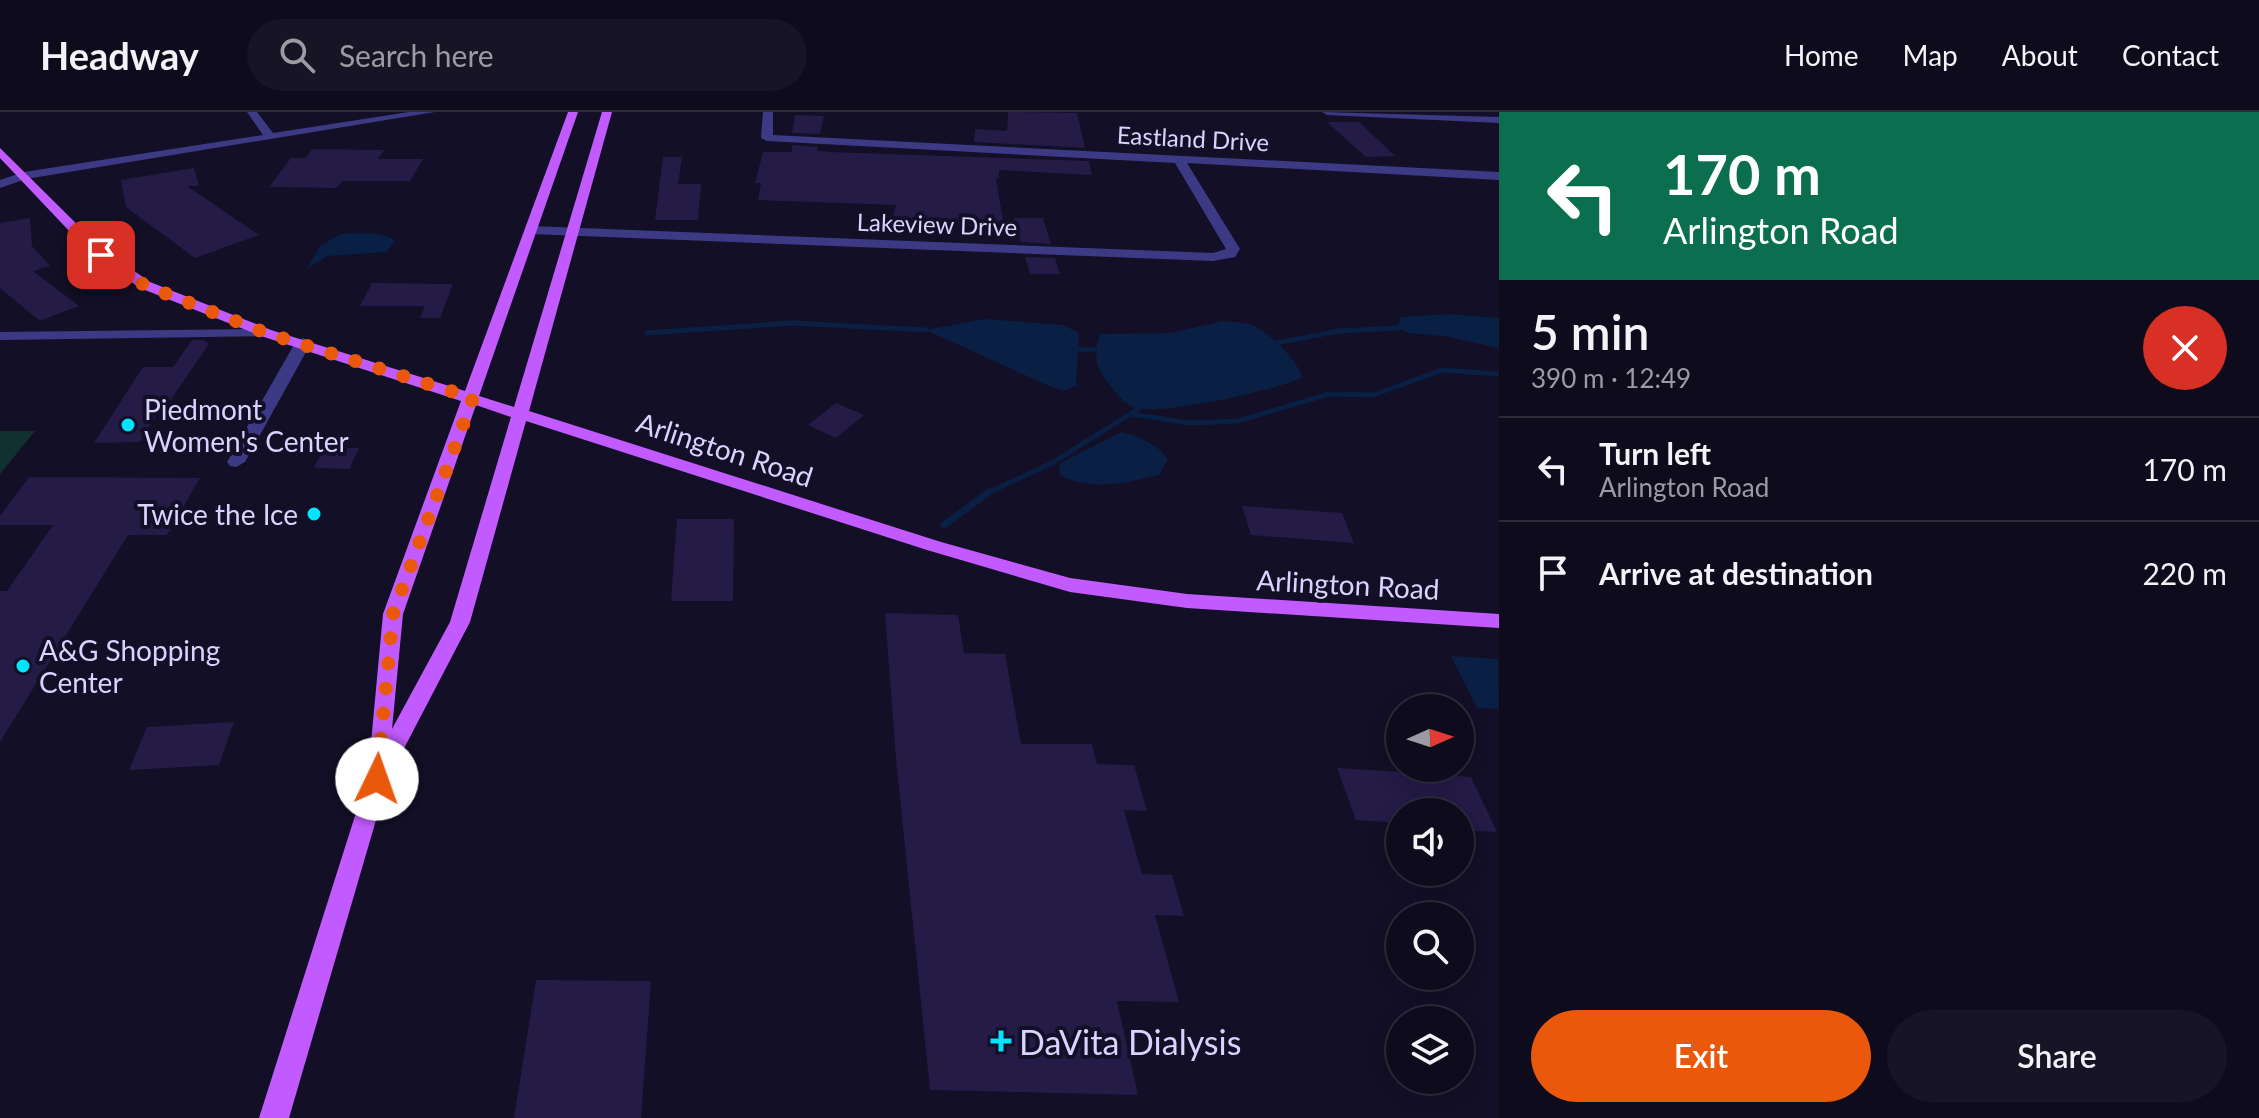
<!DOCTYPE html>
<html lang="en">
<head>
<meta charset="utf-8">
<style>
  body { margin:0; font-family:Lato,sans-serif; background:#171425; color:#f1f3f6; height:100vh; display:flex; flex-direction:column; font-size:30px; white-space:nowrap }
  * { box-sizing:border-box; margin:0 }
  p { font-size:26px; color:#9b9ba3 }
  .icon { flex:none; width:44px; height:44px; fill:none; stroke:currentColor; stroke-width:2; stroke-linecap:round; stroke-linejoin:round }
  .map { position:relative; flex:1; overflow:hidden }
  .panel { display:flex; flex-direction:column; background:#0e0b1c; width:760px }
  .panel>* { flex:none }
  .banner { background:#0b6e4f; color:#fff; overflow:hidden }
  .needle { width:52px; rotate:87deg }
  .fabs { position:absolute; left:1386px; top:582px; display:grid; gap:16px }
  .fabs a { display:grid; place-items:center; width:88px; height:88px; border-radius:50%; background:#0e0b1c; box-shadow:0 4px 20px #0003,0 0 0 2px #2e2b3b; font-size:40px }
  .pin { position:absolute; display:grid; place-items:center; width:68px; height:68px; color:#fff; margin:-34px; border-radius:16px; box-shadow:0 4px 12px #0006 }
  .me { position:absolute; width:88px; margin:-44px; rotate:3deg; stroke-linejoin:round; filter:drop-shadow(0 0 6px #0008) }
  .turn { display:flex; align-items:center; gap:28px; height:168px; padding:0 32px; font-size:36px }
  .turn .icon { width:104px; height:104px; stroke-width:2.5 }
  .turn b { display:block; font-size:56px; line-height:68px }
  .round { display:grid; place-items:center; flex:none; width:84px; height:84px; border-radius:42px; background:#171425 }
  .head { display:flex; align-items:center; justify-content:space-between; height:136px; padding:0 32px }
  h1 { font-size:48px; font-weight:600; line-height:60px }
  .action { display:flex; gap:16px; margin-top:auto; padding:16px 32px }
  .action a { flex:1; height:92px; border-radius:48px; background:#ea580c; color:#fff; font-size:32px; font-weight:600; line-height:92px; text-align:center }
  .action a+a { background:#171425; color:#f1f3f6 }
  ul { padding:0; list-style:none }
  li { display:flex; align-items:center; gap:24px; height:104px; padding:0 32px; border-top:2px solid #2e2b3b }
  li div { flex:1 }
  li b { display:block; font-size:30px }
  li em { font-style:normal }
  header { display:flex; align-items:center; gap:48px; box-sizing:border-box; height:112px; padding:0 40px; background:#0e0b1c; border-bottom:2px solid #2e2b3b }
  header strong { font-size:38px }
  nav { display:flex; gap:44px; margin-inline-start:auto; font-size:28px }
  .search { width:560px; height:72px; background:#171425; display:flex; align-items:center; gap:20px; box-sizing:border-box; padding:0 28px; border-radius:44px; color:#9b9ba3; font-size:30px }
  main { display:flex; flex:1; min-height:0 }
  .map>svg:first-child { display:block }
  .green { fill:#12302f }
  .water { fill:#0a1f44 }
  .lines { fill:none; stroke-linecap:round; stroke-linejoin:round }
  .stream-far1 { stroke:#0a1f44; stroke-width:5 }
  .stream { stroke:#0a1f44; stroke-width:7 }
  .building { fill:#241b47 }
  .minor { fill:#3d3a85; fill-rule:evenodd }
  .major { fill:#c25bff; fill-rule:evenodd }
  .route { stroke:#ea580c; stroke-width:14; stroke-dasharray:0 25.2 }
  .poi-dot { fill:#00e5ff; stroke:#130f26; stroke-width:3 }
  .labels { text-anchor:middle; dominant-baseline:central; stroke-width:8; stroke-linejoin:round; paint-order:stroke }
  .far-street-label { font-size:24px; fill:#d9d4ff; stroke:#130f26 }
  .poi-label { font-size:28px; fill:#d9d4ff; stroke:#130f26; text-anchor:start }
  .street-label { font-size:28px; fill:#d9d4ff; stroke:#130f26 }
  .near-poi-label { font-size:34px; fill:#d9d4ff; stroke:#130f26; text-anchor:start }
</style>
</head>
<body>
<header>
<strong>Headway</strong>
<div class="search"><svg class="icon" aria-label="search" viewBox="0 0 24 24"><circle cx="10" cy="10" r="6"/><path d="M15 15l6 6"/></svg>Search here</div>
<nav><a>Home</a><a>Map</a><a>About</a><a>Contact</a></nav>
</header>
<main>
<div class="map">
<svg width="1499" height="1006" viewBox="0 0 1499 1006">
  <rect width="100%" height="100%" fill="#130f26"/>
  <!-- green -->
  <path class="green" d="M 0,319 L 35,319 L 0,362 Z"/>
  <!-- water -->
  <g class="water">
    <path d="M 341,122 C 357,122 383,118 395,129 L 386,140 L 327,144 L 307,157 L 320,134 Z"/>
    <path d="M 1449,202 L 1499,206 L 1499,236 L 1443,224 L 1408,221 L 1397,216 L 1401,205 Z"/>
    <path d="M 985,207 L 1063,213 L 1079,221 L 1076,274 L 1063,279 L 1049,274 L 926,218 Z"/>
    <path d="M 1224,209 C 1234,210 1247,210 1255,214 C 1271,223 1298,248 1302,266 C 1274,278 1166,303 1137,296 C 1124,293 1118,282 1110,273 C 1095,256 1093,242 1100,222 L 1170,221 Z"/>
    <path d="M 1121,320 C 1139,324 1157,332 1168,347 L 1159,363 C 1125,371 1092,380 1060,363 L 1059,352 Z"/>
    <path d="M 1451,544 L 1498,547 L 1499,597 L 1477,596 Z"/>
  </g>
  <g class="lines">
    <!-- stream-far1 -->
    <g class="stream-far1">
      <path d="M 647,221 L 792,211 L 926,218"/>
      <path d="M 1276,231 L 1339,219 L 1397,216"/>
      <path d="M 1079,237 L 1094,238"/>
      <path d="M 1131,302 L 1189,311 L 1238,309 L 1329,282 L 1373,283 L 1442,258 L 1499,262"/>
      <path d="M 985,382 L 1052,351 L 1138,297"/>
    </g>
    <!-- stream -->
    <path class="stream" d="M 944,413 L 989,380"/>
  </g>
  <!-- building -->
  <g class="building">
    <path d="M 1008,0 L 1077,1 L 1085,36 L 974,30 L 975,17 L 1007,19 Z"/>
    <path d="M 795,3 L 824,4 L 820,22 L 792,21 Z"/>
    <path d="M 1327,10 L 1359,10 L 1395,44 L 1366,45 Z"/>
    <path d="M 792,33 L 818,35 L 817,39 L 831,40 L 1089,49 L 1092,63 L 999,58 L 999,66 L 996,66 L 1004,115 L 891,110 L 896,93 L 758,88 L 761,71 L 755,71 L 763,40 L 792,40 Z"/>
    <path d="M 312,37 L 384,38 L 378,47 L 423,47 L 410,69 L 342,69 L 337,76 L 269,75 L 291,46 L 306,46 Z"/>
    <path d="M 663,45 L 682,45 L 678,72 L 701,72 L 698,108 L 655,108 Z"/>
    <path d="M 194,56 L 199,74 L 187,74 L 259,123 L 195,146 L 126,95 L 121,68 Z"/>
    <path d="M 30,106 L 32,134 L 50,154 L 33,159 L 79,194 L 40,209 L 0,176 L 0,111 Z"/>
    <path d="M 1014,106 L 1043,106 L 1051,132 L 1021,130 Z"/>
    <path d="M 1025,145 L 1055,146 L 1060,162 L 1030,162 Z"/>
    <path d="M 372,171 L 453,172 L 440,206 L 420,206 L 425,194 L 360,194 Z"/>
    <path d="M 192,228 L 203,228 L 209,232 L 165,296 L 160,297 L 140,330 L 94,331 L 143,255 L 173,255 Z"/>
    <path d="M 836,291 L 864,303 L 836,326 L 808,313 Z"/>
    <path d="M 324,336 L 359,336 L 349,357 L 314,356 Z"/>
    <path d="M 29,365 L 200,366 L 167,423 L 128,423 L 0,630 L 0,479 L 7,479 L 53,413 L 0,413 L 0,404 Z"/>
    <path d="M 1242,394 L 1342,401 L 1354,431 L 1251,423 Z"/>
    <path d="M 677,407 L 734,407 L 733,489 L 671,489 Z"/>
    <path d="M 885,501 L 958,503 L 964,541 L 1005,542 L 1021,632 L 1092,632 L 1097,652 L 1134,653 L 1147,699 L 1124,698 L 1142,762 L 1172,763 L 1184,804 L 1155,803 L 1179,890 L 1117,889 L 1138,983 L 930,978 L 896,647 Z"/>
    <path d="M 234,610 L 219,653 L 129,658 L 147,615 Z"/>
    <path d="M 1337,656 L 1434,662 L 1431,657 L 1454,659 L 1457,664 L 1471,665 L 1497,720 L 1460,718 L 1460,700 L 1400,700 L 1400,711 L 1356,708 Z"/>
    <path d="M 536,868 L 651,869 L 641,1006 L 514,1006 Z"/>
  </g>
  <g class="lines">
    <!-- minor -->
    <g class="minor">
      <path d="M 247,0 L 257,0 L 273,21 L 409,0 L 435,0 L 26,67 L 0,76 L 0,68 L 24,60 L 263,23 Z"/>
      <path d="M 763,0 L 773,0 L 773,23 L 1499,60 L 1499,68 L 1187,51 L 1240,137 L 1235,145 L 1213,149 L 531,122 L 525,118 L 531,114 L 1213,141 L 1226,137 L 1175,51 L 767,29 L 761,26 Z"/>
      <path d="M 1322,0 L 1499,5 L 1499,11 L 1327,3 Z"/>
      <path d="M 266,217 L 271,218 L 271,224 L 0,228 L 0,220 Z"/>
      <path d="M 303,226 L 311,231 L 245,350 L 236,355 L 230,354 L 227,350 L 295,231 Z"/>
    </g>
    <!-- major -->
    <path class="major" d="M 568,0 L 578,0 L 479,284 L 514,295 L 602,0 L 612,0 L 529,299 L 941,430 L 1070,466 L 1187,482 L 1499,502 L 1499,516 L 1187,496 L 1070,480 L 927,438 L 526,309 L 470,510 L 388,667 L 289,1006 L 259,1006 L 368,663 L 383,502 L 461,289 L 261,224 L 140,176 L 90,141 L 0,46 L 0,36 L 100,135 L 150,170 L 271,218 L 465,279 ZM 476,293 L 511,305 L 450,510 L 392,617 L 403,502 Z"/>
  </g>
  <g class="lines">
    <!-- route -->
    <path class="route" d="M 101,143 L 144,173 L 266,221 L 473,286 L 393,502 L 377,667"/>
  </g>
  <!-- markers -->
  <g class="poi-dot">
    <circle cx="128" cy="313" r="8"/>
    <circle cx="314" cy="402" r="8"/>
    <circle cx="23" cy="554" r="8"/>
    <path d="M997 917h8v8h8v8h-8v8h-8v-8h-8v-8h8z"/>
  </g>
  <g class="labels">
    <!-- far-street labels -->
    <g class="far-street-label">
      <text transform="translate(1193 26) rotate(3)">Eastland Drive</text>
      <text transform="translate(937 112) rotate(2)">Lakeview Drive</text>
    </g>
    <!-- poi labels -->
    <g class="poi-label">
      <text x="144" y="297">Piedmont<tspan x="144" dy="32">Women's Center</tspan></text>
      <text x="298" y="402" text-anchor="end">Twice the Ice</text>
      <text x="39" y="538">A&amp;G Shopping<tspan x="39" dy="32">Center</tspan></text>
    </g>
    <!-- street labels -->
    <g class="street-label">
      <text transform="translate(725 337) rotate(18)">Arlington Road</text>
      <text transform="translate(1348 472) rotate(3)">Arlington Road</text>
    </g>
    <!-- near-poi labels -->
    <g class="near-poi-label">
      <text x="1019" y="929">DaVita Dialysis</text>
    </g>
  </g>
</svg>
<div class="fabs">
<a><svg class="needle" viewBox="-14 -14 28 28"><path d="M0-13l5 13h-10z" fill="#e53935"/><path d="M0 13l5-13h-10z" fill="#9b9ba3"/></svg></a>
<a><svg class="icon" aria-label="sound" viewBox="0 0 24 24"><path d="M4 9h4l5-4v14l-5-4H4zM17 9q2 3 0 6"/></svg></a>
<a><svg class="icon" aria-label="search" viewBox="0 0 24 24"><circle cx="10" cy="10" r="6"/><path d="M15 15l6 6"/></svg></a>
<a><svg class="icon" aria-label="layers" viewBox="0 0 24 24"><path d="M12 4l9 5-9 5-9-5zM3 14l9 5 9-5"/></svg></a>
</div>
<div class="pin" style="left:101px;top:143px;background:#d93025"><svg class="icon" aria-label="arrive" viewBox="0 0 24 24"><path d="M6 21V4h12l-3 4 3 4H6"/></svg></div>
<svg class="me" style="left:377px;top:667px" viewBox="-20 -20 40 40"><circle r="19" fill="#fff"/><path d="M0-13L10 11 0 6-10 11z" fill="#ea580c"/></svg>
</div>
<section class="panel">
<div class="banner">
<div class="turn"><svg class="icon" aria-label="left" viewBox="0 0 24 24"><path d="M17 20v-9H6M10 6l-5 5 5 5"/></svg><div><b>170 m</b>Arlington Road</div></div>
</div>
<div class="head"><div><h1>5 min</h1><p>390 m · 12:49</p></div><a class="round" style="background:#d93025;color:#fff"><svg class="icon" aria-label="close" viewBox="0 0 24 24"><path d="M6 6l12 12M18 6L6 18"/></svg></a></div>
<ul>
<li><svg class="icon" aria-label="left" viewBox="0 0 24 24"><path d="M17 20v-9H6M10 6l-5 5 5 5"/></svg><div><b>Turn left</b><p>Arlington Road</p></div><em>170 m</em></li>
<li><svg class="icon" aria-label="arrive" viewBox="0 0 24 24"><path d="M6 21V4h12l-3 4 3 4H6"/></svg><div><b>Arrive at destination</b></div><em>220 m</em></li>
</ul>
<div class="action"><a>Exit</a><a>Share</a></div>
</section>
</main>
</body>
</html>
